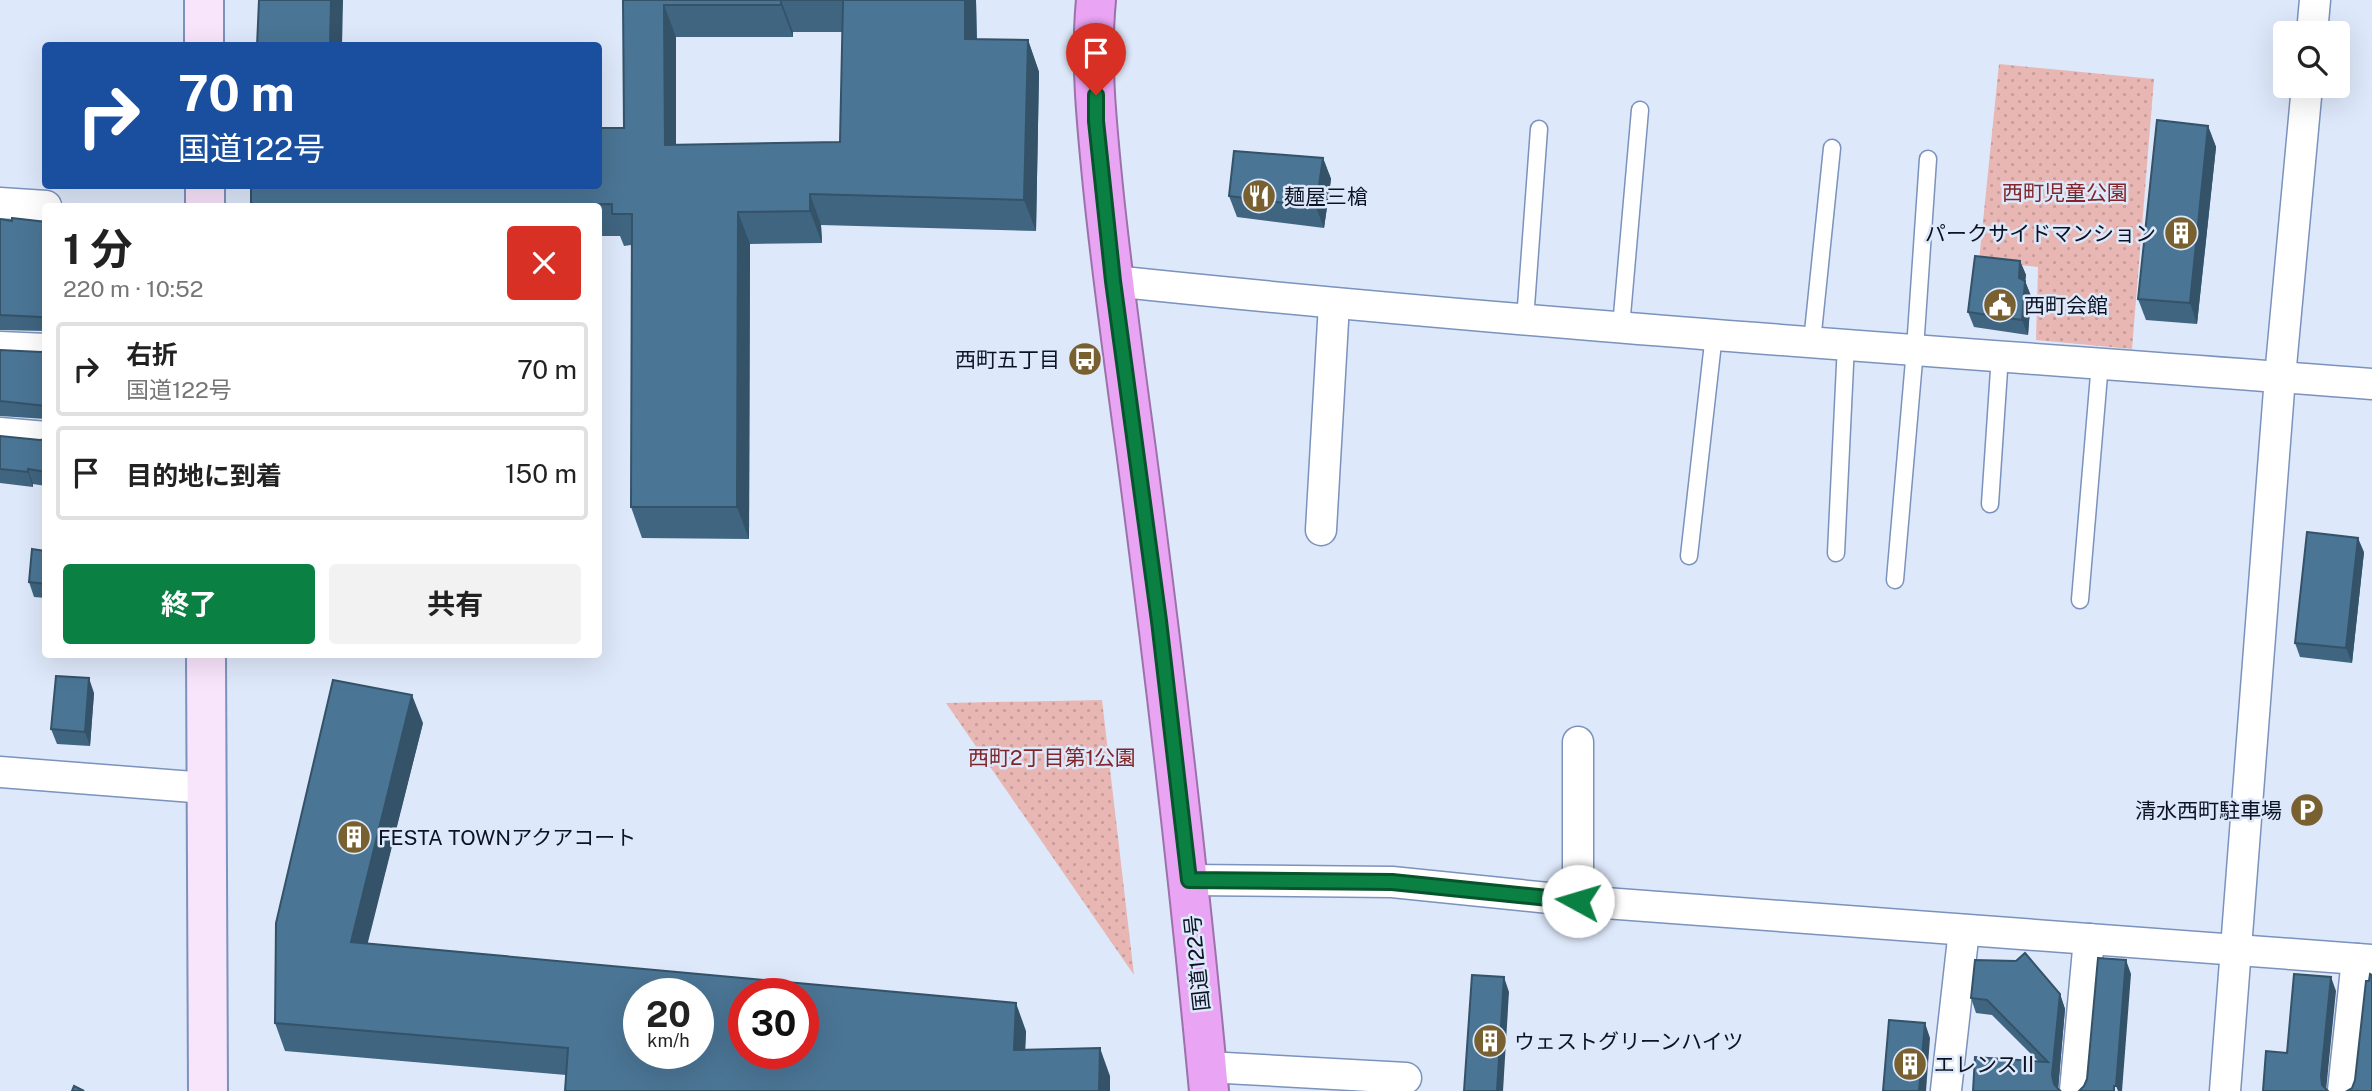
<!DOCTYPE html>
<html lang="ja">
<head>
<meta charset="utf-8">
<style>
  body { margin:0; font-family:"Public Sans","Noto Sans JP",sans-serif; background:#f2f2f2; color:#222; height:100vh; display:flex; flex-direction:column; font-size:26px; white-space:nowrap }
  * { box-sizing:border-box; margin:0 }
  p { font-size:23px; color:#767676 }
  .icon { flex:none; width:38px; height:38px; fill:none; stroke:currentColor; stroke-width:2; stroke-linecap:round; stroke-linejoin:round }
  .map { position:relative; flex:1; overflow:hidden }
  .panel { position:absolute; left:42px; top:203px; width:560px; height:455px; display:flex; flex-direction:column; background:#fff; border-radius:7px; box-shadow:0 7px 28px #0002 }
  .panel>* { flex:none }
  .hud { position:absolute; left:42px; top:42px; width:560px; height:147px; border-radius:7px; box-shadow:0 7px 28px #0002; background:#1a4fa0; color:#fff; overflow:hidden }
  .tools { position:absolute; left:2273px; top:21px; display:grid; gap:14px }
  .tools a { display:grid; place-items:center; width:77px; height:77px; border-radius:7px; background:#fff; box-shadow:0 7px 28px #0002; font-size:35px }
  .speed { position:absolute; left:623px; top:978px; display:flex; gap:14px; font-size:35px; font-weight:700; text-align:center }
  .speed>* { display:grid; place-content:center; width:91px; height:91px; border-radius:50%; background:#fff; box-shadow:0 7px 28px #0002; line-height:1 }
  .speed small { font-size:18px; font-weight:400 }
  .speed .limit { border:10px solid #d22; background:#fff; color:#111 }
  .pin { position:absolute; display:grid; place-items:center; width:60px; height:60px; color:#fff; margin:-72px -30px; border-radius:50% 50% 50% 0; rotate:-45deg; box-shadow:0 0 7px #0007 }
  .pin .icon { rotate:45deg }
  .me { position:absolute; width:77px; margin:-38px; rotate:276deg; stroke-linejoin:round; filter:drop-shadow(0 0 5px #0008) }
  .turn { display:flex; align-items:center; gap:24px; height:147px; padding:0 21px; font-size:32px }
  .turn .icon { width:91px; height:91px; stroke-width:2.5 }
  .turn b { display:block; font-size:49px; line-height:60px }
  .round { display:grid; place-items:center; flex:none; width:74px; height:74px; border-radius:7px; background:#f2f2f2 }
  .head { display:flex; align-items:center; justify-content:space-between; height:119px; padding:0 21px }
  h1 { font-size:42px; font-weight:700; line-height:52px }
  .action { display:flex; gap:14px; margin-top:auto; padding:14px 21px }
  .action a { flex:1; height:80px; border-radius:7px; background:#0b8043; color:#fff; font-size:28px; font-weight:700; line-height:80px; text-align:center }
  .action a+a { background:#f2f2f2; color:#222 }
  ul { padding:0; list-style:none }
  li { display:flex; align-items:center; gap:21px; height:94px; margin:0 14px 10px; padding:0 7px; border:4px solid #e0e0e0; border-radius:7px }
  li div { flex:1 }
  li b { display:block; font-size:26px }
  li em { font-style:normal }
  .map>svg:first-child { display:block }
  .park { fill:url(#park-dots) }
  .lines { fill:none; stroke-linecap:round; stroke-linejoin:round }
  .lane-casing { stroke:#7b92bc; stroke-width:19 }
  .street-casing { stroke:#7b92bc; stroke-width:33 }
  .secondary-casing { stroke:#7b92bc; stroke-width:42 }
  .highway-casing { stroke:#9c72ab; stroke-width:42 }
  .lane { stroke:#fff; stroke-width:16 }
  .street { stroke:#fff; stroke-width:30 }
  .secondary { stroke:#f8e4fb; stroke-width:38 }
  .highway { stroke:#e9a4f3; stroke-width:38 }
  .wall { fill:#406580; fill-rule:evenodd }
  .shaded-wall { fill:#345268 }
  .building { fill:#4b7595; stroke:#345268; stroke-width:2; fill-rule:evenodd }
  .route-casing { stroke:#07532c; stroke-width:18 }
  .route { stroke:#0b8043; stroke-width:12 }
  .labels { text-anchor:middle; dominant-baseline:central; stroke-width:5; stroke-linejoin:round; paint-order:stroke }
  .park-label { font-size:21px; fill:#802529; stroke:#dde8fa }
  .poi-label { font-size:21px; fill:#0c1424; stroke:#dde8fa; text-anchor:start }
  .street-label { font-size:21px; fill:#0c1424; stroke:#dde8fa }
</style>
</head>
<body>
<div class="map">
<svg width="2372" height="1091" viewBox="0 0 2372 1091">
  <defs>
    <pattern id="park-dots" width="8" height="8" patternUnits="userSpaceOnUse" patternTransform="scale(1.75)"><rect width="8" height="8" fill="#e8b7b4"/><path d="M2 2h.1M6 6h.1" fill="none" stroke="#c69c9b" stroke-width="1.8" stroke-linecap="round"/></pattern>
  </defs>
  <rect width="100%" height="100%" fill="#dde8fa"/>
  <!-- park -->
  <g class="park">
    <path d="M 1999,64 L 2154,79 L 2132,349 L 2036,340 L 2038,267 L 1979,261 Z"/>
    <path d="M 1102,700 L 1134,975 L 946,703 Z"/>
  </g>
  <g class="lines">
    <!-- lane casing -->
    <g class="lane-casing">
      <g id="lane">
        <path d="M 1525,320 L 1539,129"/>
        <path d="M 1621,327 L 1640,110"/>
        <path d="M 1812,342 L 1832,148"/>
        <path d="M 1990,504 L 2000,355"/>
        <path d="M 1836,553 L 1846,344"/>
        <path d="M 1689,556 L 1714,334"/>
        <path d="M 1895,580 L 1915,349 L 1928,159"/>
        <path d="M 2080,600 L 2100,363"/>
      </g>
    </g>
    <!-- street casing -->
    <g class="street-casing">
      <g id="street">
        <path d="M 2312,33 L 2315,0"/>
        <path d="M 0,203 L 46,206"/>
        <path d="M 1113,281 C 1532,325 1952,352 2372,384"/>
        <path d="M 0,347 L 46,349"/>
        <path d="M 0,433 L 46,437"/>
        <path d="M 1321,530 L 1334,304"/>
        <path d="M 1578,742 L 1578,901"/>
        <path d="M 0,772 L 206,788"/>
        <path d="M 1189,880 L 1392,882 L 1578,901 L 2372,960"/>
        <path d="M 1207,1067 L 1406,1078"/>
        <path d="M 1946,1090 L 1964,930"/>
        <path d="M 2075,1091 L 2089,939"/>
        <path d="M 2225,1091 L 2280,377 L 2307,86"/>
        <path d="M 2343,1091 L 2357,959"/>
      </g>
    </g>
    <!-- secondary casing -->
    <g class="secondary-casing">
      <g id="secondary">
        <path d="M 204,0 L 204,46"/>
        <path d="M 205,186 L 205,206"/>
        <path d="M 206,654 L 208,1091"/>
      </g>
    </g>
    <!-- highway casing -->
    <g class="highway-casing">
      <path id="highway" d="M 1096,0 C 1090,62 1097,126 1103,187 C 1112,275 1124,362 1136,450 C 1164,663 1189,877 1209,1091"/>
    </g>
    <!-- lane -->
    <use href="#lane" class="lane"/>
    <!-- street -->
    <use href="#street" class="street"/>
    <!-- secondary -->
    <use href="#secondary" class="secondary"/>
    <!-- highway -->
    <use href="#highway" class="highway"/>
  </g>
  <!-- wall -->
  <g class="wall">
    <path d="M 623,0 L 976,0 L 977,39 L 1028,40 L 1039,72 L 1036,231 L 821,225 L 822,243 L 750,244 L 749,539 L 642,538 L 631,507 L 631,245 L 624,246 L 620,236 L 598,236 L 598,206 L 251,206 L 624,128 ZM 793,32 L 843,32 L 840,142 L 676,145 L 676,37 L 793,37 Z"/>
    <path d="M 2208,126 L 2216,147 L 2197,324 L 2146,320 L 2138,299 Z"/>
    <path d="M 1323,158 L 1331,179 L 1324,228 L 1237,217 L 1229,196 Z"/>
    <path d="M 0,219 L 46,222 L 46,331 L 0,330 Z"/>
    <path d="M 2020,261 L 2026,275 L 2025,281 L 2031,296 L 2028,335 L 1974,327 L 1968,312 Z"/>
    <path d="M 0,350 L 41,352 L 46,351 L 46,419 L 0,416 Z"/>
    <path d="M 0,436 L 40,440 L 46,439 L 46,486 L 33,484 L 33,487 L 0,483 Z"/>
    <path d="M 46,551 L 46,598 L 34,597 L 29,582 Z"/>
    <path d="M 2364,552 L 2352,663 L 2300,657 L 2295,643 Z"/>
    <path d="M 94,693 L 90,746 L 57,744 L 51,729 Z"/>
    <path d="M 423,723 L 367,943 L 1026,1031 L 1025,1050 L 1110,1076 L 1110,1091 L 565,1091 L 566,1075 L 285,1051 L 275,1023 Z"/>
    <path d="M 2060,994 L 2065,1009 L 2058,1089 L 2059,1090 L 1973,1091 L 2038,1061 L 1992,1015 L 1976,1013 L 1971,998 Z"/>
  </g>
  <!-- shaded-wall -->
  <g class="shaded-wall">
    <path d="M 331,0 L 343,0 L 342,46 L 330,46 Z"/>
    <path d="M 781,0 L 793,32 L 793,37 L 781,5 Z"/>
    <path d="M 965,0 L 976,0 L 977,70 L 965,39 Z"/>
    <path d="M 664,5 L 676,37 L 676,177 L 665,145 Z"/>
    <path d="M 1028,40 L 1039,72 L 1036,231 L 1024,200 Z"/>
    <path d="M 2208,126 L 2216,147 L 2197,324 L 2190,303 Z"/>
    <path d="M 1323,158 L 1331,179 L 1324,228 L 1316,207 Z"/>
    <path d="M 810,194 L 821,225 L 822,243 L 810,211 Z"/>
    <path d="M 738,212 L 750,244 L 749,539 L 737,507 Z"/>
    <path d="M 2020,261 L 2026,275 L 2024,293 L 2019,278 Z"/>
    <path d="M 2025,281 L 2031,296 L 2028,335 L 2022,320 Z"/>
    <path d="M 28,469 L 33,484 L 33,487 L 28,472 Z"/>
    <path d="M 2358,538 L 2364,552 L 2352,663 L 2346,648 Z"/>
    <path d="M 89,678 L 94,693 L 90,746 L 85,732 Z"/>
    <path d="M 412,695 L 423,723 L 361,970 L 351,942 Z"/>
    <path d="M 2126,960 L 2131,974 L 2122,1091 L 2118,1091 L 2116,1086 Z"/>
    <path d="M 1504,977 L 1509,992 L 1503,1091 L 1497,1091 Z"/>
    <path d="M 2331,977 L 2336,991 L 2326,1091 L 2322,1085 L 2321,1076 Z"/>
    <path d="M 2060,994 L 2065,1009 L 2058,1091 L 2054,1084 L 2052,1075 Z"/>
    <path d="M 1016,1003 L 1026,1031 L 1024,1078 L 1014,1050 Z"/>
    <path d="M 1925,1023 L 1930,1038 L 1926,1091 L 1919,1091 Z"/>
    <path d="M 1100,1048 L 1110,1076 L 1110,1091 L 1099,1091 Z"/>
  </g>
  <!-- building -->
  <g class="building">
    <path d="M 259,0 L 331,0 L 330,46 L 257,46 Z"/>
    <path d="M 623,0 L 965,0 L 965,39 L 1028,40 L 1024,200 L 810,194 L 810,211 L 738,212 L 737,507 L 631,507 L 632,214 L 612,214 L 612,204 L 251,206 L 251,186 L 598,186 L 598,128 L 624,128 ZM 781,0 L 843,0 L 840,142 L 665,145 L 664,5 L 781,5 Z"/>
    <path d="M 2157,120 L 2208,126 L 2190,303 L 2138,299 Z"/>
    <path d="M 1234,151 L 1323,158 L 1316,207 L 1229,196 Z"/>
    <path d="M 12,218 L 46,222 L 46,318 L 41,317 L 0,315 L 0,219 L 12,221 Z"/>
    <path d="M 1975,256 L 2020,261 L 2019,278 L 2025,281 L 2022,320 L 1968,312 Z"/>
    <path d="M 0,350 L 41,352 L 46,351 L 46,406 L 0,401 Z"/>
    <path d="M 0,436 L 40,440 L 46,439 L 46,472 L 28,469 L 28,472 L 0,469 Z"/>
    <path d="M 2307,532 L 2358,538 L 2346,648 L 2295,643 Z"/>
    <path d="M 32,549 L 46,551 L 46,584 L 29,582 Z"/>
    <path d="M 56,676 L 89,678 L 85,732 L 51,729 Z"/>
    <path d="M 333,680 L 412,695 L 351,942 L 1016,1003 L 1014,1050 L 1100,1048 L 1099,1091 L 565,1091 L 568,1048 L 275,1023 L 276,923 ZM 639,994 L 698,994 L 698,1054 L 639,1054 ZM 744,994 L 803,994 L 803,1054 L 744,1054 Z"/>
    <path d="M 2025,953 L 2060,994 L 2052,1075 L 2054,1084 L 2059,1090 L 2061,1091 L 1973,1091 L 1975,1057 L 2048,1062 L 1987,1000 L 1971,998 L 1975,960 L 2016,961 Z"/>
    <path d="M 2098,958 L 2126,960 L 2116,1086 L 2114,1086 L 2114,1091 L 2079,1091 L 2084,1086 L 2087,1079 Z"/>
    <path d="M 2294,974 L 2331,977 L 2321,1076 L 2322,1085 L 2328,1091 L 2263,1091 L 2266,1051 L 2287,1053 Z"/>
    <path d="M 2370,974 L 2372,975 L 2372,1091 L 2347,1091 L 2352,1088 L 2355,1080 L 2366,981 L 2369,981 Z"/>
    <path d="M 1472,975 L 1504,977 L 1497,1091 L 1464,1091 Z"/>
    <path d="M 1889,1020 L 1925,1023 L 1919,1091 L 1883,1091 Z"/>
    <path d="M 74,1086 L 84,1091 L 72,1091 Z"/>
  </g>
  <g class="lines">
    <!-- route casing -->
    <g class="route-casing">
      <path id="route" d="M 1096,95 L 1096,121 L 1113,281 L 1159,621 L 1189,880 L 1392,882 L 1578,901"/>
    </g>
    <!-- route -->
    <use href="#route" class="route"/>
  </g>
  <!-- icons -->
  <defs>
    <g id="restaurant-disc" transform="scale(1.75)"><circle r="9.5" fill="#786031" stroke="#dde8fa"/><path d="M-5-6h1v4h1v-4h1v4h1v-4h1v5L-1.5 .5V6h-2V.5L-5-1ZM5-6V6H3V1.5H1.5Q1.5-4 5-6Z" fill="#fff"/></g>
    <g id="building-disc" transform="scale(1.75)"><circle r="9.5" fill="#786031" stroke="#dde8fa"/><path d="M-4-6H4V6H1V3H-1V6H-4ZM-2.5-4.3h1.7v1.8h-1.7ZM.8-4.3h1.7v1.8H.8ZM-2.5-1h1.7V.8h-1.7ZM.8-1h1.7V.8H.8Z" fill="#fff"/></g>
    <g id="civic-disc" transform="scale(1.75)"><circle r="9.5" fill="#786031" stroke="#dde8fa"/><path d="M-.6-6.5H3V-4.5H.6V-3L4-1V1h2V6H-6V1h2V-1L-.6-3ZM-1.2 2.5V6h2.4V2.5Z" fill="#fff"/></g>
    <g id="bus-disc" transform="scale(1.75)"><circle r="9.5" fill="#786031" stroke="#dde8fa"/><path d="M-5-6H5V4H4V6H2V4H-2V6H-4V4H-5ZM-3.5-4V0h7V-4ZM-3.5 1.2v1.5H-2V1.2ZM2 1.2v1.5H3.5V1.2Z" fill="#fff"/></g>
    <g id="parking-disc" transform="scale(1.75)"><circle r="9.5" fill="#786031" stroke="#dde8fa"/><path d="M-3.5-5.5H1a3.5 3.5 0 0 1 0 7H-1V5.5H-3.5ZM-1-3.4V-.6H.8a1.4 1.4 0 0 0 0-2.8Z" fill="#fff"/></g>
  </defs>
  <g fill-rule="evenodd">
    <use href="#restaurant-disc" x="1259" y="196"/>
    <use href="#building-disc" x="2181" y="233"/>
    <use href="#civic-disc" x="2000" y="305"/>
    <use href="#bus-disc" x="1085" y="359"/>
    <use href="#parking-disc" x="2307" y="810"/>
    <use href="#building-disc" x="354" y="837"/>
    <use href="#building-disc" x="1490" y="1041"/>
    <use href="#building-disc" x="1910" y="1064"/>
  </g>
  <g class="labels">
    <!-- park labels -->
    <g class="park-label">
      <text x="2065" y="192">西町児童公園</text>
      <text x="1052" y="757">西町2丁目第1公園</text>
    </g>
    <!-- poi labels -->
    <g class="poi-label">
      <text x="1284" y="196">麺屋三槍</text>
      <text x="2156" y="233" text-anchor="end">パークサイドマンション</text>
      <text x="2024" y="305">西町会館</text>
      <text x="1060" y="359" text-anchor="end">西町五丁目</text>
      <text x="2282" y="810" text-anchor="end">清水西町駐車場</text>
      <text x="378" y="837">FESTA TOWNアクアコート</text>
      <text x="1514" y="1041">ウェストグリーンハイツ</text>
      <text x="1934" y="1064">エレンスⅡ</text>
    </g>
    <!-- street labels -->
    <g class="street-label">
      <text transform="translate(1197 963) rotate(-96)">国道122号</text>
    </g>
  </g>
</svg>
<div class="tools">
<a><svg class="icon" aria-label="search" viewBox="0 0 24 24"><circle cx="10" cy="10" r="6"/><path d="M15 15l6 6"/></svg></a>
</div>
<div class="speed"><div>20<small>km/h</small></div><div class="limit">30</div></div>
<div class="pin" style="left:1096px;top:95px;background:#d93025"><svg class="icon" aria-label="arrive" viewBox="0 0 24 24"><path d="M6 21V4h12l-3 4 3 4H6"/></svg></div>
<svg class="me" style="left:1578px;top:901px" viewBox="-20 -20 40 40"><circle r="19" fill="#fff"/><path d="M0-13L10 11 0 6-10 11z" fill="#0b8043"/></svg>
<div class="hud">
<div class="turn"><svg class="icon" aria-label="right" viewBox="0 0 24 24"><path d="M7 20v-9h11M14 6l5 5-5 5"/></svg><div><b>70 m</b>国道122号</div></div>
</div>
<section class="panel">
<div class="head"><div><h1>1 分</h1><p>220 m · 10:52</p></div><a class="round" style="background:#d93025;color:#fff"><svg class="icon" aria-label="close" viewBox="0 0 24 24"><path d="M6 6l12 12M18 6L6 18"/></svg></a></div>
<ul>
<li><svg class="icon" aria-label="right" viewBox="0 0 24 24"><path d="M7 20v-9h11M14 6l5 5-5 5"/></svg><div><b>右折</b><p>国道122号</p></div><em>70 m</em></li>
<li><svg class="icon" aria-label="arrive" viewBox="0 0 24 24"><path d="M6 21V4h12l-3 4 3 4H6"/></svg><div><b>目的地に到着</b></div><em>150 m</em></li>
</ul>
<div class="action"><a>終了</a><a>共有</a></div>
</section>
</div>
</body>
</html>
